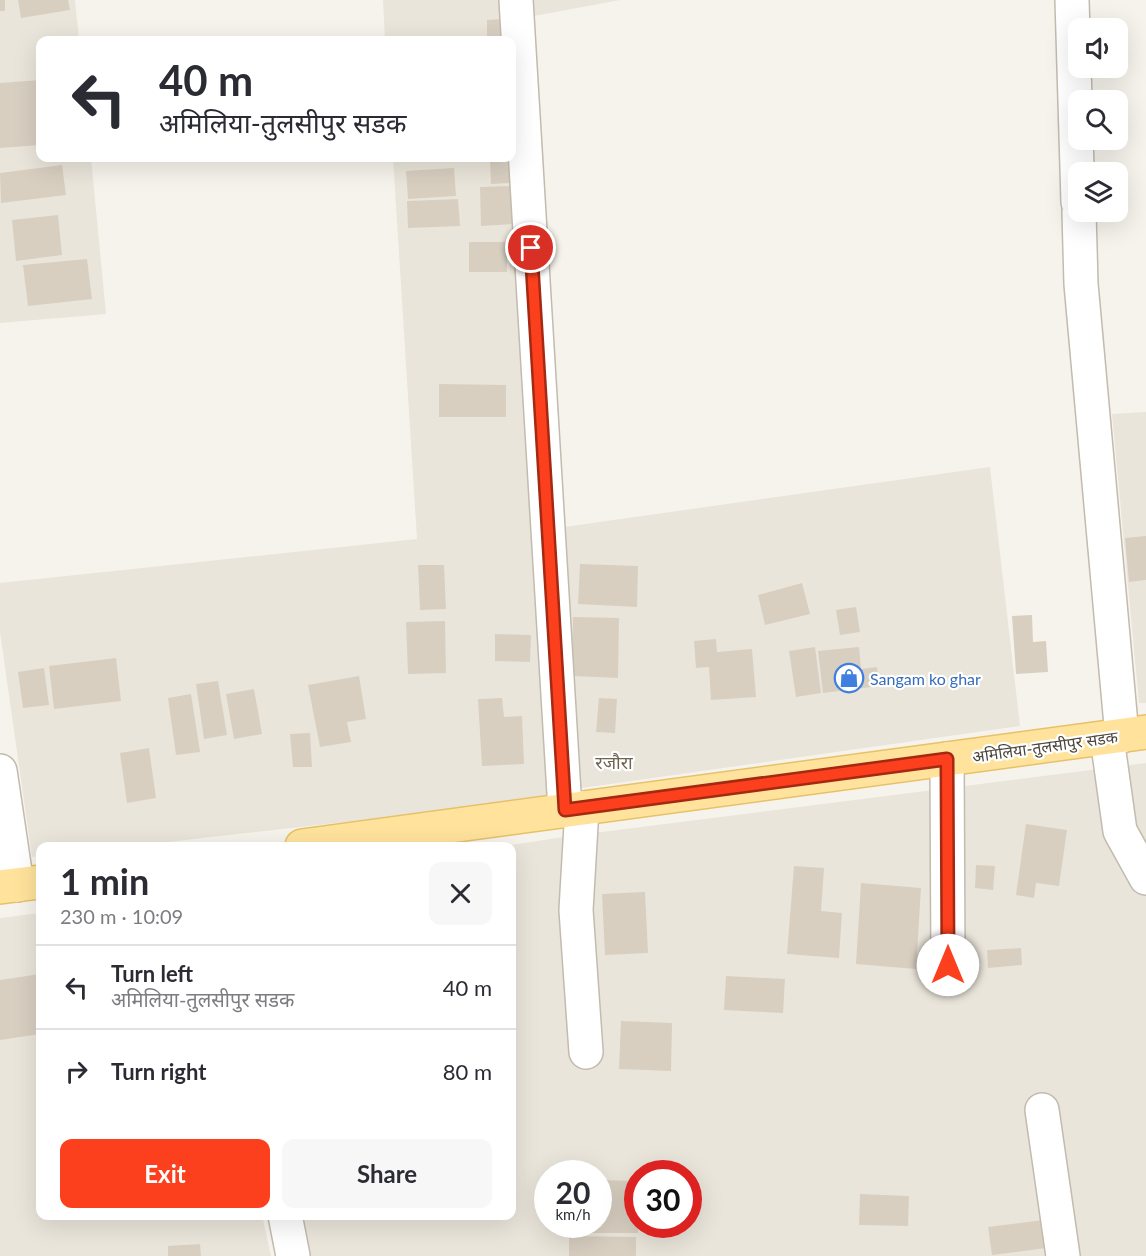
<!DOCTYPE html>
<html lang="en">
<head>
<meta charset="utf-8">
<style>
  body { margin:0; font-family:Lato,"Noto Sans Devanagari",sans-serif; background:#f7f7f7; color:#2b2b33; height:100vh; display:flex; flex-direction:column; font-size:22px; white-space:nowrap }
  * { box-sizing:border-box; margin:0 }
  p { font-size:20px; color:#7c7c81 }
  .icon { flex:none; width:33px; height:33px; fill:none; stroke:currentColor; stroke-width:2; stroke-linecap:round; stroke-linejoin:round }
  .map { position:relative; flex:1; overflow:hidden }
  .drawer { position:absolute; left:36px; top:842px; width:480px; height:378px; display:flex; flex-direction:column; background:#fff; border-radius:12px; box-shadow:0 6px 24px #0002 }
  .drawer>* { flex:none }
  .hud { position:absolute; left:36px; top:36px; width:480px; height:126px; border-radius:12px; box-shadow:0 6px 24px #0002; background:#fff; color:#2b2b33; overflow:hidden }
  .buttons { position:absolute; left:1068px; top:18px; display:grid; gap:12px }
  .buttons a { display:grid; place-items:center; width:60px; height:60px; border-radius:12px; background:#fff; box-shadow:0 6px 24px #0002; font-size:30px }
  .speed { position:absolute; left:534px; top:1160px; display:flex; gap:12px; font-size:30px; font-weight:700; text-align:center }
  .speed>* { display:grid; place-content:center; width:78px; height:78px; border-radius:50%; background:#fff; box-shadow:0 6px 24px #0002; line-height:1 }
  .speed small { font-size:15px; font-weight:400 }
  .speed .limit { border:9px solid #d22; background:#fff; color:#111 }
  .pin { position:absolute; display:grid; place-items:center; width:51px; height:51px; color:#fff; margin:-26px; border:3px solid #fff; border-radius:50%; box-shadow:0 2px 6px #0007 }
  .me { position:absolute; width:66px; margin:-33px; rotate:0deg; stroke-linejoin:round; filter:drop-shadow(0 0 4px #0008) }
  .turn { display:flex; align-items:center; gap:21px; height:126px; padding:0 24px; font-size:27px }
  .turn .icon { width:78px; height:78px; stroke-width:2.5 }
  .turn b { display:block; font-size:42px; line-height:51px }
  .round { display:grid; place-items:center; flex:none; width:63px; height:63px; border-radius:12px; background:#f7f7f7 }
  .summary { display:flex; align-items:center; justify-content:space-between; height:102px; padding:0 24px }
  h1 { font-size:36px; font-weight:700; line-height:45px }
  .action { display:flex; gap:12px; margin-top:auto; padding:12px 24px }
  .action a { flex:1; height:69px; border-radius:12px; background:#fc3f1d; color:#fff; font-size:24px; font-weight:700; line-height:69px; text-align:center }
  .action a+a { background:#f7f7f7; color:#2b2b33 }
  ul { padding:0; list-style:none }
  li { display:flex; align-items:center; gap:18px; height:84px; padding:0 24px; border-top:2px solid #e1e1e2 }
  li div { flex:1 }
  li b { display:block; font-size:22px }
  li em { font-style:normal }
  .map>svg:first-child { display:block }
  .residential { fill:#eae5da; fill-rule:evenodd }
  .building { fill:#d8cfc1 }
  .lines { fill:none; stroke-linecap:round; stroke-linejoin:round }
  .minor-casing { stroke:#c2bbae; stroke-width:36 }
  .major-casing { stroke:#e6c16a; stroke-width:36 }
  .minor { stroke:#fff; stroke-width:33 }
  .major { stroke:#ffe39c; stroke-width:33 }
  .route-casing { stroke:#a42913; stroke-width:15 }
  .route { stroke:#fc3f1d; stroke-width:10 }
  .labels { text-anchor:middle; dominant-baseline:central; stroke-width:4.5; stroke-linejoin:round; paint-order:stroke }
  .shop-label { font-size:16px; fill:#366cbe; stroke:#fff; text-anchor:start }
  .street-label { font-size:16px; fill:#4b4439; stroke:#fff }
  .neighbourhood-label { font-size:18px; fill:#6e6250; stroke:#fff }
</style>
</head>
<body>
<div class="map">
<svg width="1146" height="1256" viewBox="0 0 1146 1256">
  <rect width="100%" height="100%" fill="#f6f3ec"/>
  <!-- residential -->
  <g class="residential">
    <path d="M 0,0 L 75,0 L 79,40 L 40,40 L 40,158 L 91,158 L 106,314 L 0,323 Z"/>
    <path d="M 383,0 L 504,0 L 507,40 L 385,40 Z"/>
    <path d="M 533,0 L 620,0 L 534,16 Z"/>
    <path d="M 393,158 L 512,158 L 521,272 L 547,799 L 132,846 L 40,846 L 40,856 L 32,857 L 0,632 L 0,583 L 417,539 Z"/>
    <path d="M 1146,412 L 1146,703 L 1139,703 L 1112,414 Z"/>
    <path d="M 990,467 L 1020,726 L 575,789 L 557,528 Z"/>
    <path d="M 1146,763 L 1146,1256 L 310,1256 L 302,1215 L 512,1215 L 512,846 L 504,846 L 570,836 ZM 548,1173 L 598,1173 L 598,1224 L 548,1224 ZM 638,1173 L 688,1173 L 688,1224 L 638,1224 Z"/>
    <path d="M 40,913 L 40,1215 L 262,1215 L 271,1256 L 0,1256 L 0,918 Z"/>
  </g>
  <!-- building -->
  <g class="building">
    <rect x="0" y="0" width="5" height="11"/>
    <path d="M 18,0 L 68,0 L 70,10 L 21,18 Z"/>
    <path d="M 502,19 L 501,40 L 487,40 L 487,20 Z"/>
    <path d="M 40,80 L 40,145 L 0,148 L 0,83 Z"/>
    <path d="M 490,158 L 510,158 L 511,183 L 491,184 Z"/>
    <path d="M 62,165 L 66,195 L 1,203 L 0,173 Z"/>
    <path d="M 454,168 L 456,196 L 408,199 L 406,171 Z"/>
    <path d="M 512,186 L 513,224 L 481,226 L 480,187 Z"/>
    <path d="M 458,199 L 460,226 L 408,228 L 407,201 Z"/>
    <path d="M 58,215 L 62,255 L 16,261 L 12,220 Z"/>
    <rect x="469" y="242" width="38" height="30"/>
    <path d="M 87,259 L 92,299 L 28,306 L 23,265 Z"/>
    <path d="M 439,384 L 506,385 L 506,417 L 439,417 Z"/>
    <path d="M 1146,536 L 1146,580 L 1129,582 L 1125,538 Z"/>
    <path d="M 580,564 L 638,566 L 637,607 L 578,604 Z"/>
    <path d="M 418,565 L 444,565 L 446,609 L 420,610 Z"/>
    <path d="M 802,583 L 810,614 L 765,625 L 758,595 Z"/>
    <path d="M 856,607 L 860,632 L 840,635 L 836,610 Z"/>
    <path d="M 1032,615 L 1033,642 L 1046,641 L 1048,672 L 1016,674 L 1012,616 Z"/>
    <path d="M 573,617 L 619,618 L 618,678 L 572,676 Z"/>
    <path d="M 445,621 L 446,673 L 408,674 L 406,622 Z"/>
    <path d="M 495,634 L 531,635 L 530,662 L 495,661 Z"/>
    <path d="M 716,639 L 717,652 L 752,649 L 756,697 L 711,700 L 709,667 L 696,668 L 694,641 Z"/>
    <path d="M 815,647 L 821,693 L 796,697 L 789,651 Z"/>
    <path d="M 859,647 L 861,669 L 877,667 L 879,686 L 823,693 L 818,651 Z"/>
    <path d="M 116,658 L 121,701 L 54,709 L 49,666 Z"/>
    <path d="M 44,668 L 49,705 L 23,708 L 18,672 Z"/>
    <path d="M 359,676 L 366,719 L 347,722 L 351,742 L 320,747 L 308,685 Z"/>
    <path d="M 218,681 L 227,735 L 204,739 L 196,684 Z"/>
    <path d="M 254,689 L 262,734 L 234,739 L 226,694 Z"/>
    <path d="M 191,694 L 200,752 L 176,755 L 168,698 Z"/>
    <path d="M 502,698 L 504,717 L 522,716 L 524,764 L 482,766 L 478,699 Z"/>
    <path d="M 599,698 L 617,699 L 615,733 L 596,732 Z"/>
    <path d="M 310,733 L 312,767 L 293,767 L 290,734 Z"/>
    <path d="M 149,748 L 156,798 L 127,803 L 120,753 Z"/>
    <path d="M 1026,824 L 1067,830 L 1059,886 L 1036,883 L 1034,898 L 1016,895 Z"/>
    <path d="M 976,865 L 995,866 L 993,890 L 975,888 Z"/>
    <path d="M 794,866 L 824,868 L 821,911 L 842,913 L 839,958 L 787,954 Z"/>
    <path d="M 861,883 L 921,888 L 916,969 L 856,964 Z"/>
    <path d="M 645,892 L 648,953 L 605,955 L 602,894 Z"/>
    <path d="M 1021,948 L 1022,965 L 988,968 L 987,950 Z"/>
    <path d="M 40,974 L 40,1034 L 0,1040 L 0,980 Z"/>
    <path d="M 726,976 L 785,979 L 783,1013 L 724,1010 Z"/>
    <path d="M 621,1021 L 672,1023 L 671,1071 L 619,1069 Z"/>
    <path d="M 598,1180 L 638,1181 L 638,1233 L 586,1233 L 586,1224 L 598,1224 Z"/>
    <path d="M 860,1194 L 909,1196 L 908,1226 L 859,1225 Z"/>
    <path d="M 1051,1219 L 1054,1247 L 992,1255 L 988,1227 Z"/>
    <path d="M 569,1236 L 636,1237 L 636,1256 L 569,1256 Z"/>
    <path d="M 200,1244 L 201,1256 L 168,1256 L 168,1246 Z"/>
  </g>
  <g class="lines">
    <!-- minor casing -->
    <g class="minor-casing">
      <g id="minor">
        <path d="M 516,0 L 565,810"/>
        <path d="M 1072,0 L 1078,202"/>
        <path d="M 1079,212 L 1081,284 L 1122,736"/>
        <path d="M 1107,738 L 1120,831 L 1146,878"/>
        <path d="M 947,759 L 948,965"/>
        <path d="M 0,771 L 17,885"/>
        <path d="M 582,808 L 576,910 L 586,1052"/>
        <path d="M 1042,1110 L 1063,1256"/>
        <path d="M 285,1215 L 293,1256"/>
      </g>
    </g>
    <!-- major casing -->
    <g class="major-casing">
      <g id="major">
        <path d="M 302,846 L 1146,732"/>
        <path d="M 0,887 L 40,882"/>
      </g>
    </g>
    <!-- minor -->
    <use href="#minor" class="minor"/>
    <!-- major -->
    <use href="#major" class="major"/>
  </g>
  <g class="lines">
    <!-- route casing -->
    <g class="route-casing">
      <path id="route" d="M 531,248 L 565,810 L 947,759 L 948,965"/>
    </g>
    <!-- route -->
    <use href="#route" class="route"/>
  </g>
  <!-- icons -->
  <defs>
    <g id="shop-ring" transform="scale(1.5)"><circle r="9.5" fill="#fff" stroke="#3f7fe0" stroke-width="1.5"/><path d="M-5-2.5h2.3a2.7 3.5 0 0 1 5.4 0H5L5.5 6h-11ZM-1.5-2.5h3a1.5 2.3 0 0 0-3 0Z" fill="#3f7fe0"/></g>
  </defs>
  <g fill-rule="evenodd">
    <use href="#shop-ring" x="849" y="678"/>
  </g>
  <g class="labels">
    <!-- shop labels -->
    <g class="shop-label">
      <text x="870" y="678">Sangam ko ghar</text>
    </g>
    <!-- street labels -->
    <g class="street-label">
      <text transform="translate(1045 746) rotate(-8)">अमिलिया-तुलसीपुर सडक</text>
    </g>
    <!-- neighbourhood labels -->
    <g class="neighbourhood-label">
      <text x="614" y="762">रजौरा</text>
    </g>
  </g>
</svg>
<div class="buttons">
<a><svg class="icon" aria-label="sound" viewBox="0 0 24 24"><path d="M4 9h4l5-4v14l-5-4H4zM17 9q2 3 0 6"/></svg></a>
<a><svg class="icon" aria-label="search" viewBox="0 0 24 24"><circle cx="10" cy="10" r="6"/><path d="M15 15l6 6"/></svg></a>
<a><svg class="icon" aria-label="layers" viewBox="0 0 24 24"><path d="M12 4l9 5-9 5-9-5zM3 14l9 5 9-5"/></svg></a>
</div>
<div class="speed"><div>20<small>km/h</small></div><div class="limit">30</div></div>
<div class="pin" style="left:531px;top:248px;background:#d93025"><svg class="icon" aria-label="arrive" viewBox="0 0 24 24"><path d="M6 21V4h12l-3 4 3 4H6"/></svg></div>
<svg class="me" style="left:948px;top:965px" viewBox="-20 -20 40 40"><circle r="19" fill="#fff"/><path d="M0-13L10 11 0 6-10 11z" fill="#fc3f1d"/></svg>
<div class="hud">
<div class="turn"><svg class="icon" aria-label="left" viewBox="0 0 24 24"><path d="M17 20v-9H6M10 6l-5 5 5 5"/></svg><div><b>40 m</b>अमिलिया-तुलसीपुर सडक</div></div>
</div>
<section class="drawer">
<div class="summary"><div><h1>1 min</h1><p>230 m · 10:09</p></div><a class="round"><svg class="icon" aria-label="close" viewBox="0 0 24 24"><path d="M6 6l12 12M18 6L6 18"/></svg></a></div>
<ul>
<li><svg class="icon" aria-label="left" viewBox="0 0 24 24"><path d="M17 20v-9H6M10 6l-5 5 5 5"/></svg><div><b>Turn left</b><p>अमिलिया-तुलसीपुर सडक</p></div><em>40 m</em></li>
<li><svg class="icon" aria-label="right" viewBox="0 0 24 24"><path d="M7 20v-9h11M14 6l5 5-5 5"/></svg><div><b>Turn right</b></div><em>80 m</em></li>
</ul>
<div class="action"><a>Exit</a><a>Share</a></div>
</section>
</div>
</body>
</html>
